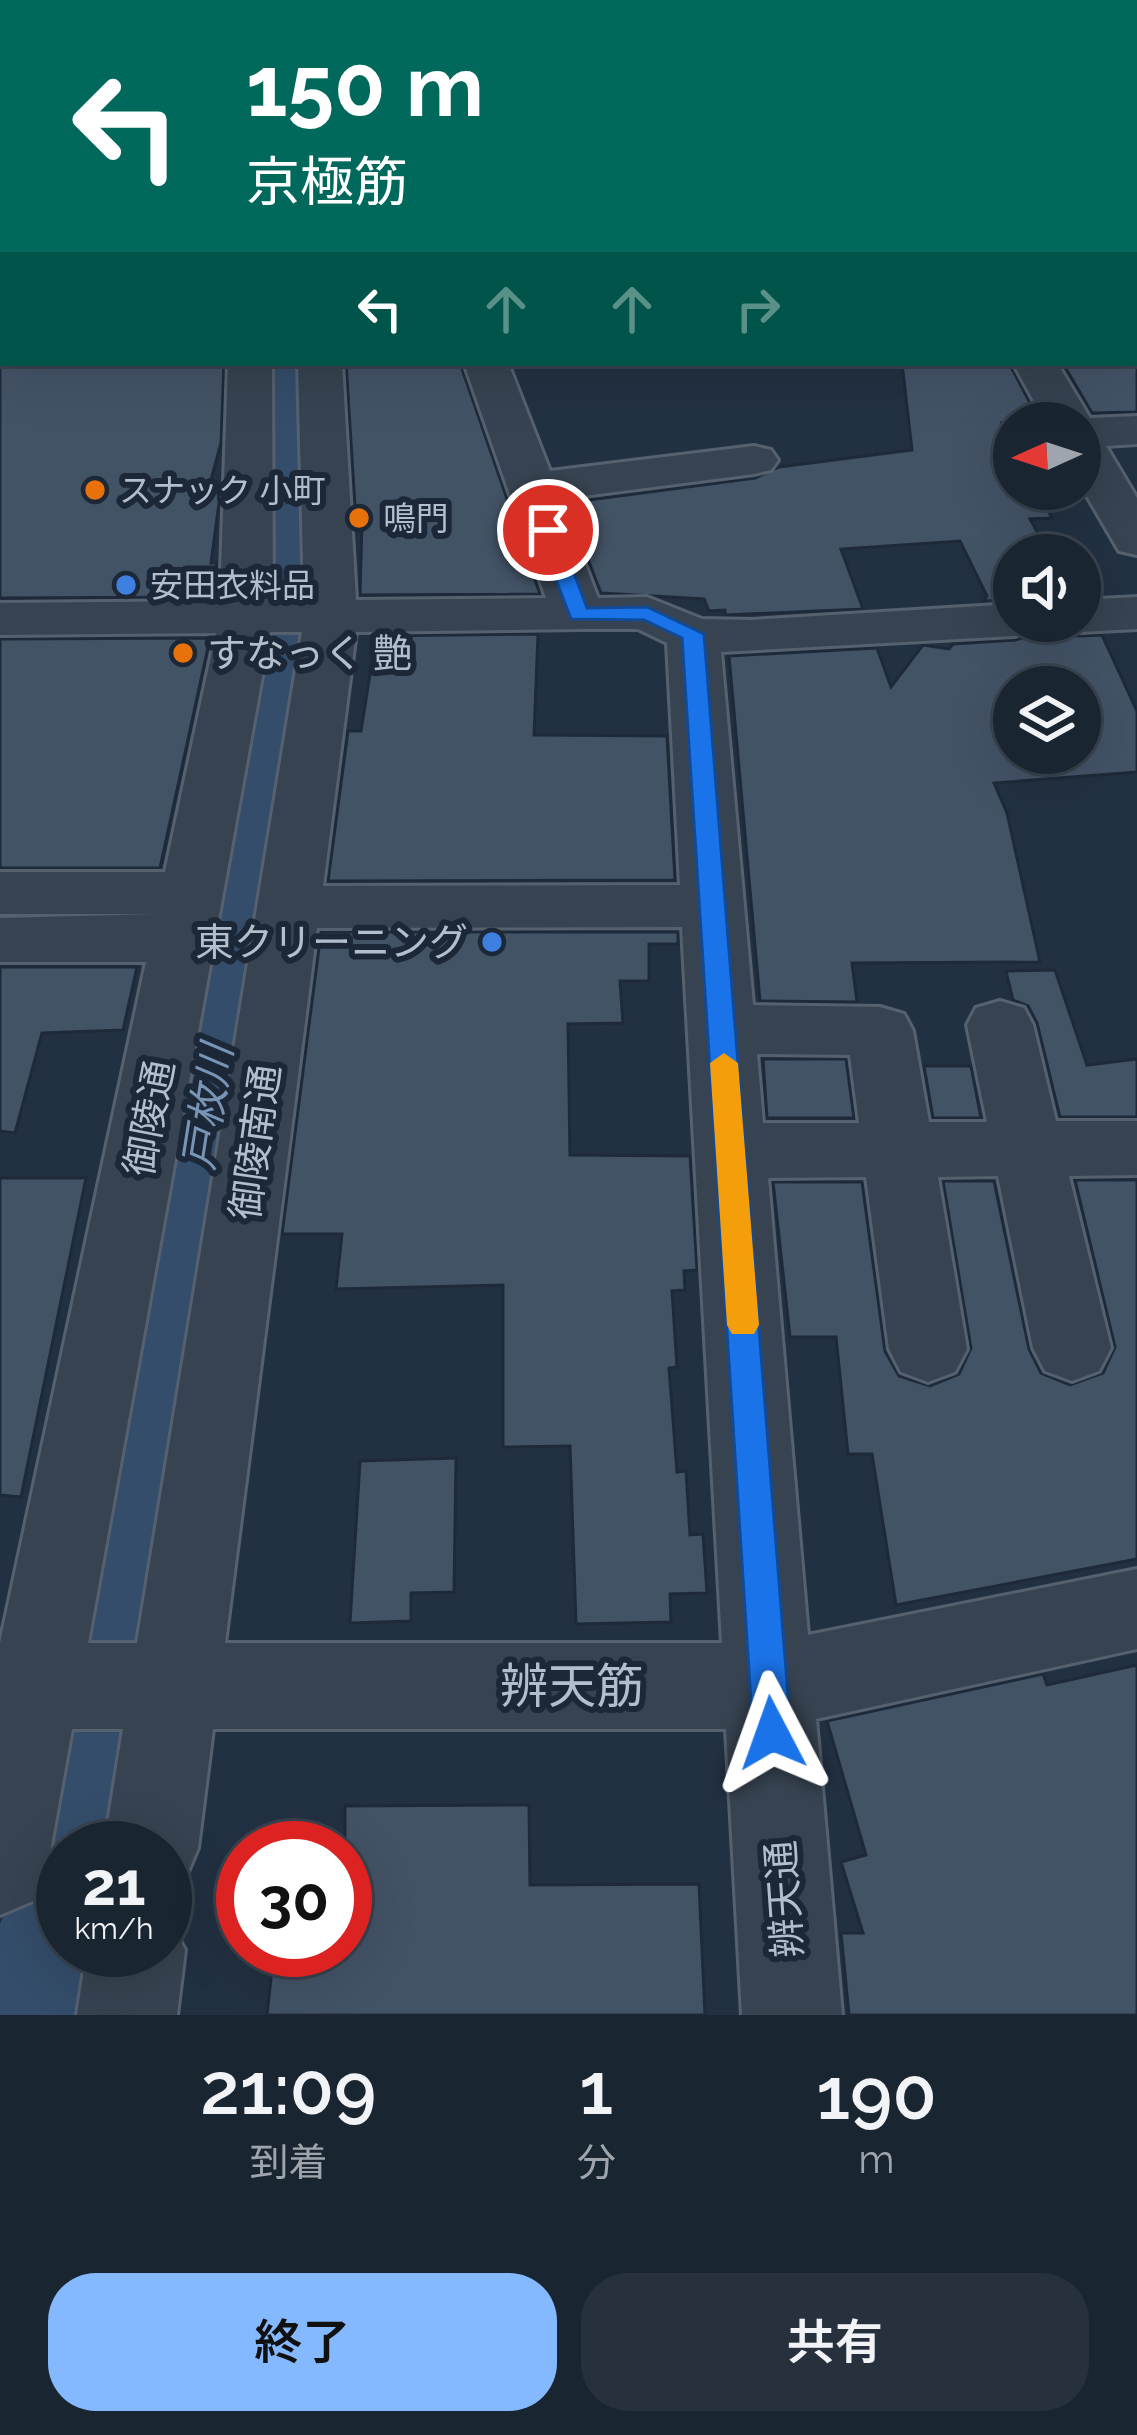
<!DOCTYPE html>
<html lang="ja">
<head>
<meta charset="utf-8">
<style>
  body { margin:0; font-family:Raleway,"Noto Sans JP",sans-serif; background:#27313e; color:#f1f3f6; height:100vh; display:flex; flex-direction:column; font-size:45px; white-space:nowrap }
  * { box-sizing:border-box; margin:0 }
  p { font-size:39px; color:#9fa5ac }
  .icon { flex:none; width:66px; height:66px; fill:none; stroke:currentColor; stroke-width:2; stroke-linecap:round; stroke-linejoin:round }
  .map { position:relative; height:2015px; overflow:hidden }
  .panel { display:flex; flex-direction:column; background:#1a2532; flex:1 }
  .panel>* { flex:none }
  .guide { position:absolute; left:0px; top:0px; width:1137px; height:366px; box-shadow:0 12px 48px #0002,0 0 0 3px #38424d; background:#00695c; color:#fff; overflow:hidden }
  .needle { width:78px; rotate:267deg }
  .fabs { position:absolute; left:993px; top:402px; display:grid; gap:24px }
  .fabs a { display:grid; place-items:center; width:108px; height:108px; border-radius:50%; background:#1a2532; box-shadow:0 12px 48px #0002,0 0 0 3px #38424d; font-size:60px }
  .speed { position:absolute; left:36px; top:1821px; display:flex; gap:24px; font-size:60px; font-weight:700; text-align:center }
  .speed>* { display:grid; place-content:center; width:156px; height:156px; border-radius:50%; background:#1a2532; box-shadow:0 12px 48px #0002,0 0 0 3px #38424d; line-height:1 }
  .speed small { font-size:30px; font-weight:400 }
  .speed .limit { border:18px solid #d22; background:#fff; color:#111 }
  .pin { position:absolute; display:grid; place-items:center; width:102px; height:102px; color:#fff; margin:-51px; border:6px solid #fff; border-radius:50%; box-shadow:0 3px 12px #0007 }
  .me { position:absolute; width:132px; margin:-66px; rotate:356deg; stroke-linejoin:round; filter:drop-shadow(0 0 9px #0008) }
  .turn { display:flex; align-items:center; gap:42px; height:252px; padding:0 48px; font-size:54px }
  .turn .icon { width:156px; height:156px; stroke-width:2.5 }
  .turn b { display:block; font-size:84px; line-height:102px }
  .lanes { display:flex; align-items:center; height:114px; padding:0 48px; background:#0003; justify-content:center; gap:60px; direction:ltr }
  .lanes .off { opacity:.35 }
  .eta { display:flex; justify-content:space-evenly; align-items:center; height:204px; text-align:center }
  .eta b { font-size:72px; font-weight:600; line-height:84px }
  .primary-button { display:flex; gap:24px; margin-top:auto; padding:24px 48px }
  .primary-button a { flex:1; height:138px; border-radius:48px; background:#85b9ff; color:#111; font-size:48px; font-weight:600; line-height:138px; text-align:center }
  .primary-button a+a { background:#27313e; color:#f1f3f6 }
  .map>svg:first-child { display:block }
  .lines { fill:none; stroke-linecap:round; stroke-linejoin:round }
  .river { fill:#344d6a; fill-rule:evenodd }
  .building { fill:#435366; stroke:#1e2a39; stroke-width:3; fill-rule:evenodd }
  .minor-casing { stroke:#55616f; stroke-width:6 }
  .minor { fill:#374351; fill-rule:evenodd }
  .route { fill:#1a73e8; stroke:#114b97; stroke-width:3 }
  .slow { fill:#f59e0b }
  .food-dot { fill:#e8710a; stroke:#1c2837; stroke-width:4.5 }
  .shop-dot { fill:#3f7fe0; stroke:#1c2837; stroke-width:4.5 }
  .labels { text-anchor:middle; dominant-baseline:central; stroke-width:12; stroke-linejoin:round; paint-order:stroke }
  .far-poi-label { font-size:33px; fill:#b3becc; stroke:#1c2837; text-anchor:start }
  .poi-label { font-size:39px; fill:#b3becc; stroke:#1c2837; text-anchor:start }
  .street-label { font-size:39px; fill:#b3becc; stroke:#1c2837 }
  .water-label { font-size:42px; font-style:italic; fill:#7895b6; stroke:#1c2837 }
  .near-street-label { font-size:48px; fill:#b3becc; stroke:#1c2837 }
</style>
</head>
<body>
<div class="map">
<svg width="1137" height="2015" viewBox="0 0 1137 2015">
  <rect width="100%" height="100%" fill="#223142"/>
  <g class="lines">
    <!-- river -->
    <path class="river" d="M 247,363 L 319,363 L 329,605 L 326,660 L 164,1848 L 63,1848 L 63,1950 L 149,1950 L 139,2015 L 0,2015 L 0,1924 L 13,1894 L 27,1888 L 10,1848 L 236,660 L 243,605 Z"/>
  </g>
  <!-- building -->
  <g class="building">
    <path d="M 0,363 L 224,363 L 221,443 L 208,491 L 218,491 L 219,503 L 211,563 L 217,563 L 209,597 L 0,598 Z"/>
    <path d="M 346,363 L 460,363 L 540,594 L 360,595 L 362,522 L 356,522 Z"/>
    <path d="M 902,363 L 1009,363 L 1040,422 L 1002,423 L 1014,445 L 1014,489 L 1037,489 L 1052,518 L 1030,519 L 1050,555 L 1014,555 L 1014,600 L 984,601 L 987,596 L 960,541 L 841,549 L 863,609 L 725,615 L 725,610 L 709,611 L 704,599 L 601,593 L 566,503 L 755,478 L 779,467 L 912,450 Z"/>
    <path d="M 1137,365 L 1137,412 L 1092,413 L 1065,367 Z"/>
    <path d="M 1044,621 L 1078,636 L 1102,635 L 1137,711 L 1137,772 L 994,783 L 1007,813 L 1040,962 L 852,963 L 857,1002 L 760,1001 L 729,656 L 877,648 L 891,687 L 923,645 L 949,649 L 953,644 L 1015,640 L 1034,635 ZM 1014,687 L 1080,687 L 1080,753 L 1014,753 Z"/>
    <path d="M 538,634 L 534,735 L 667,736 L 675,880 L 328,881 L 348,731 L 361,731 L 376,636 Z"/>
    <path d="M 210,638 L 160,868 L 0,868 L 0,639 Z"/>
    <path d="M 321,932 L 678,932 L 678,944 L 649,944 L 649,981 L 620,981 L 623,1023 L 568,1024 L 570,1155 L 690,1156 L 697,1270 L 684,1271 L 685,1290 L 672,1291 L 677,1367 L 669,1368 L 677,1472 L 686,1471 L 690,1535 L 703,1534 L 707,1593 L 670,1594 L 671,1622 L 576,1624 L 570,1446 L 503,1447 L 503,1285 L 336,1289 L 342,1234 L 282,1234 Z"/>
    <path d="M 0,967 L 137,967 L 123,1030 L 42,1033 L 15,1133 L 0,1131 Z"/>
    <path d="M 1055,970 L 1087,1065 L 1137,1059 L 1137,1117 L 1060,1117 L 1037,1023 L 1028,1006 L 1013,1000 L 1006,971 Z"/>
    <path d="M 763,1059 L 846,1059 L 854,1118 L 767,1118 Z"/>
    <path d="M 924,1066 L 971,1066 L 981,1118 L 933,1118 Z"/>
    <path d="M 0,1178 L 86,1178 L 21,1497 L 0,1495 Z"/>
    <path d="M 1075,1180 L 1137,1180 L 1137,1559 L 896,1605 L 872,1454 L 848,1454 L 836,1337 L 790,1337 L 773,1182 L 862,1182 L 885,1351 L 899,1376 L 930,1386 L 959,1374 L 971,1348 L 943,1181 L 994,1181 L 1029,1349 L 1041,1373 L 1070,1385 L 1103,1373 L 1115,1347 Z"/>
    <path d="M 456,1458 L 454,1592 L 411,1593 L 411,1621 L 350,1623 L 360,1461 Z"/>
    <path d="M 1137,1665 L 1137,2015 L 849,2015 L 841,1933 L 863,1933 L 841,1862 L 866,1855 L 827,1721 L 1043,1674 L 1047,1685 Z"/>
    <path d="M 529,1805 L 530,1885 L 699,1884 L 705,2015 L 267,2015 L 274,1950 L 345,1950 L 345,1806 Z"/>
  </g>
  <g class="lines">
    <!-- minor casing -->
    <g class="minor-casing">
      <g id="minor">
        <path d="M 809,0 L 841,0 L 843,3 L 811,3 Z"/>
        <path d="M 1044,0 L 1078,0 L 1080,3 L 1046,3 Z"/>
        <rect x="1134" y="62" width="3" height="24"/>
        <rect x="0" y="131" width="3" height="22"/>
        <rect x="1134" y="148" width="3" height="22"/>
        <path d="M 1134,219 L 1137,220 L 1137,247 L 1134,246 Z"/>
        <path d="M 228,363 L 272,363 L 273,601 L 304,600 L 298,363 L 342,363 L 356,600 L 546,598 L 464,363 L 508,363 L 550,471 L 754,446 L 771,450 L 778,460 L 771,470 L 754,474 L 560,499 L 598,598 L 647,597 L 702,619 L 751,620 L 1014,604 L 1014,621 L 1040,621 L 1033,631 L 1014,636 L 721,652 L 753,1005 L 880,1007 L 904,1014 L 913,1031 L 929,1122 L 987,1122 L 967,1025 L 976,1008 L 1000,1001 L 1024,1008 L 1033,1025 L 1056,1121 L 1137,1121 L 1137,1175 L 1069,1176 L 1111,1348 L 1099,1371 L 1072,1381 L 1045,1371 L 1033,1348 L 998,1176 L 938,1177 L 967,1349 L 955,1372 L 928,1382 L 901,1372 L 889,1349 L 866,1177 L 768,1178 L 808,1635 L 1137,1569 L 1137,1649 L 816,1719 L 842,2015 L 742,2015 L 726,1729 L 213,1729 L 198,1848 L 184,1881 L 165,1889 L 165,1848 L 104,1848 L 123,1729 L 72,1729 L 47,1868 L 33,1901 L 0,1915 L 0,1643 L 146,962 L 0,962 L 0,918 L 156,914 L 0,914 L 0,872 L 165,872 L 216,633 L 0,635 L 0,603 L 220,601 ZM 580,629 L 638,629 L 667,643 L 680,885 L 323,886 L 356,632 ZM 270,632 L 302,632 L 137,1643 L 88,1643 ZM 682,927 L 722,1643 L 225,1643 L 317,928 ZM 757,1054 L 850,1055 L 859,1123 L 763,1123 Z"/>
        <path d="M 1013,363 L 1057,363 L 1090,418 L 1137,416 L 1137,444 L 1106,446 L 1137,498 L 1137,555 L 1119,551 L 1080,484 L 1080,423 L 1046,423 Z"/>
        <path d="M 1137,597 L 1137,629 L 1080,632 L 1057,621 L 1080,621 L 1080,600 Z"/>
        <path d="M 165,1913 L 185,1950 L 177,2015 L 77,2015 L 87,1950 L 165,1950 Z"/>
      </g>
    </g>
    <!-- minor -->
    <use href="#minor" class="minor"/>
  </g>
  <!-- route -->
  <path class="route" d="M 548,524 L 558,530 L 587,608 L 647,607 L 704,634 L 791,1733 L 785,1746 L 772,1751 L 759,1746 L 753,1733 L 682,638 L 644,620 L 571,619 L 537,530 Z"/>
  <!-- slow -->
  <path class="slow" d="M 724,1053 L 738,1063 L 759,1325 L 754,1334 L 732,1334 L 727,1325 L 710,1063 Z"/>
  <!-- markers -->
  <g class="food-dot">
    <circle cx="95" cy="490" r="12"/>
    <circle cx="359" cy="518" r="12"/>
    <circle cx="183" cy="653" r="12"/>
  </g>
  <g class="shop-dot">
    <circle cx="126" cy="585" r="12"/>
    <circle cx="492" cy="942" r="12"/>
  </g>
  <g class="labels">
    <!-- far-poi labels -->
    <g class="far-poi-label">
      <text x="119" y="490">スナック 小町</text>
      <text x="383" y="518">鳴門</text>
      <text x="150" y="585">安田衣料品</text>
    </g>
    <!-- poi labels -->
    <g class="poi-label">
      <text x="207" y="653">すなっく 艶</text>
      <text x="468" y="942" text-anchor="end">東クリーニング</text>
    </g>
    <!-- street labels -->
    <g class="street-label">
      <text transform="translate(149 1118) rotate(-79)">御陵通</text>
      <text transform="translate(255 1142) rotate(-82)">御陵南通</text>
      <text transform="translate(784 1899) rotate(-94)">辨天通</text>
    </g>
    <!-- water labels -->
    <g class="water-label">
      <text transform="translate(208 1107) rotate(-81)">戸枚川</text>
    </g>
    <!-- near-street labels -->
    <g class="near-street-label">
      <text x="572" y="1686">辨天筋</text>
    </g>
  </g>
</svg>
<div class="fabs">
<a><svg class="needle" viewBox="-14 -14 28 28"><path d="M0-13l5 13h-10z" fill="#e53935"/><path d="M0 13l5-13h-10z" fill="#9fa5ac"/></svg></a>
<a><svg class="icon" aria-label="sound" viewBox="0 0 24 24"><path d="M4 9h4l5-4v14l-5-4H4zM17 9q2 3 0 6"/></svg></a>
<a><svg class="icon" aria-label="layers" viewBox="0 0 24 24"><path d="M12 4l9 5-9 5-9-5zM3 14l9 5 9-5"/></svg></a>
</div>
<div class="speed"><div>21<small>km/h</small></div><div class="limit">30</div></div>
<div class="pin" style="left:548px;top:530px;background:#d93025"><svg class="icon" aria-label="arrive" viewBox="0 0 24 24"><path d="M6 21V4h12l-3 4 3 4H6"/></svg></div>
<svg class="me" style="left:772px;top:1733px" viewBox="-20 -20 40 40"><path d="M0-17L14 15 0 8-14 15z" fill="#1a73e8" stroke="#fff" stroke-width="4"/></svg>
<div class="guide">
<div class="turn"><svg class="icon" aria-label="left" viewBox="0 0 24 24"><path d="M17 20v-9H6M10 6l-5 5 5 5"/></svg><div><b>150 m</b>京極筋</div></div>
<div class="lanes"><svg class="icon" aria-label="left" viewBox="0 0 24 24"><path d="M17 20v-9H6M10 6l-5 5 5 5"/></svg><svg class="icon off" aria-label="ahead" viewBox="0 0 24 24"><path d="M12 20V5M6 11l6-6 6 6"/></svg><svg class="icon off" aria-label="ahead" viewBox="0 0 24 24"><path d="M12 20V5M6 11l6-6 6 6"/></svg><svg class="icon off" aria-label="right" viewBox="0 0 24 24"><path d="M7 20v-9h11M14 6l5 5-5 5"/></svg></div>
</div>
</div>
<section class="panel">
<div class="eta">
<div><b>21:09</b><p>到着</p></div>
<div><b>1</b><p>分</p></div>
<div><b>190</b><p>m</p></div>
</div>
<div class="primary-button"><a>終了</a><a>共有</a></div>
</section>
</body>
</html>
